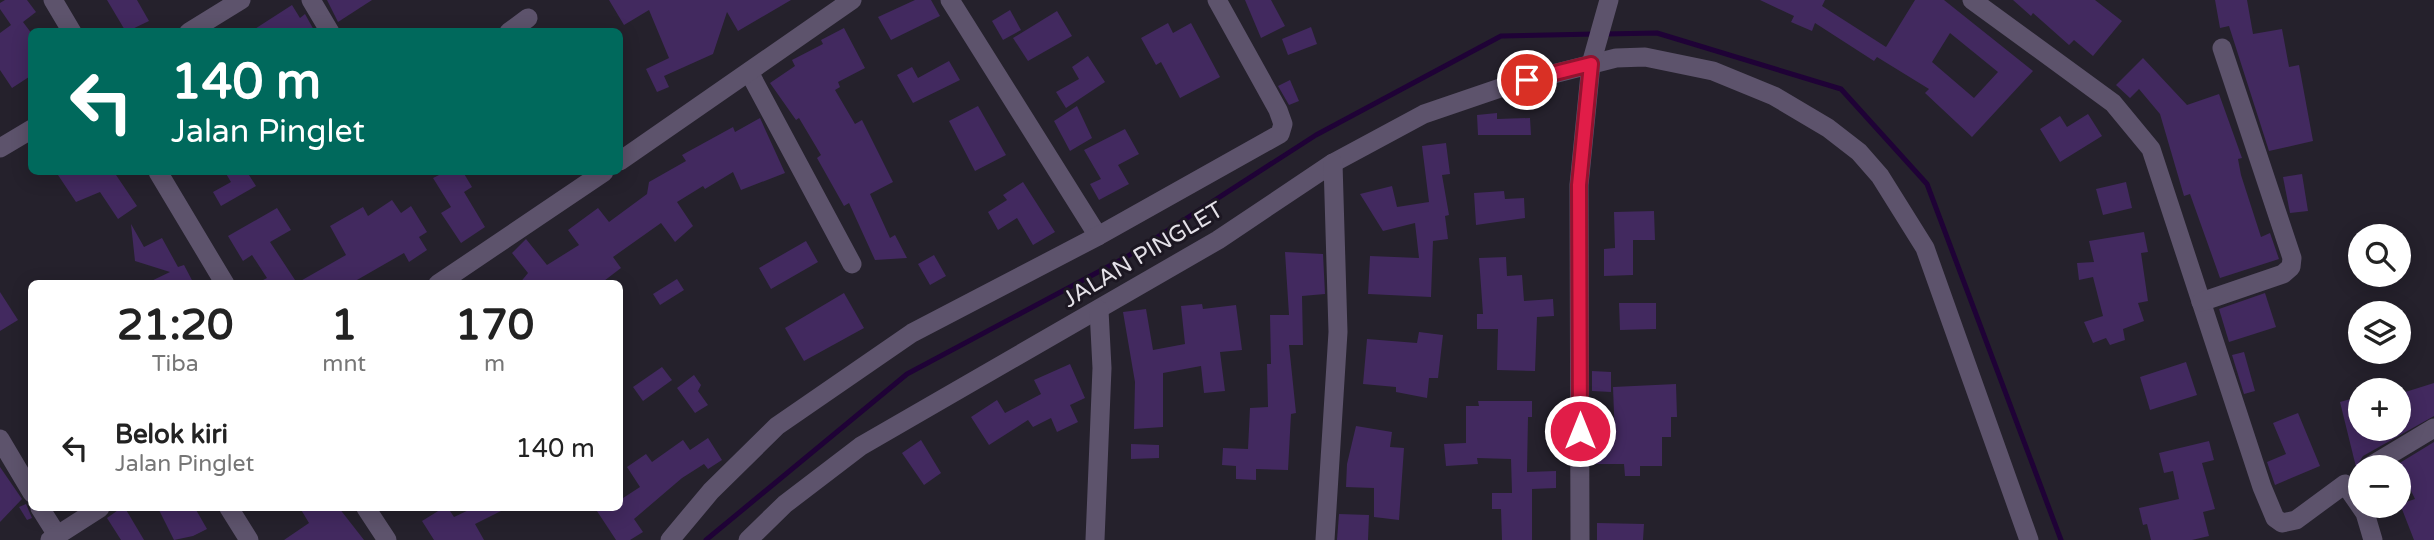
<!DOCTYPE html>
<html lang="id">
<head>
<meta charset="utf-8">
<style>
  body { margin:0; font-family:"Varela Round",sans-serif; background:#f2f2f2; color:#222; height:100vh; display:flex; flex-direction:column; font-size:26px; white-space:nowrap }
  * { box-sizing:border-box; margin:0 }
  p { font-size:23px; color:#767676 }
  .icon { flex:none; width:38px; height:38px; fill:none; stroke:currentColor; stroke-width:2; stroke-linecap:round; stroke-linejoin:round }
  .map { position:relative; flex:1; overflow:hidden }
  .sheet { position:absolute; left:28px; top:280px; width:595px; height:231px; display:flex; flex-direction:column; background:#fff; border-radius:10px; box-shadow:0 4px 18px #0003 }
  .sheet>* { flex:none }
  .top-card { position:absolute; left:28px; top:28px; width:595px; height:147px; border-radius:10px; box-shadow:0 4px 18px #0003; background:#00695c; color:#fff; overflow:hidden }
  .controls { position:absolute; left:2348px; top:224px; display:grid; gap:14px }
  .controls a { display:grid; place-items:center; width:63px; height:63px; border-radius:50%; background:#fff; box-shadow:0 4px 18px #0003; font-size:35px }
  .pin { position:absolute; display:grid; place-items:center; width:60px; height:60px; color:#fff; margin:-30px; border:4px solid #fff; border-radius:50%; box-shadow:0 2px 7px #0007 }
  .me { position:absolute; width:77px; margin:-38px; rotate:0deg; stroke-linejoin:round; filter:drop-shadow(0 0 5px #0008) }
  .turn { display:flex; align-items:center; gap:24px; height:147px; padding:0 28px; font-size:32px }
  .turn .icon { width:91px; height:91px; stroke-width:2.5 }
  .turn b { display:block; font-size:49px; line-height:60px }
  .eta { display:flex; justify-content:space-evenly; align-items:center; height:119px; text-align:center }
  .eta b { font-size:42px; font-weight:700; line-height:49px }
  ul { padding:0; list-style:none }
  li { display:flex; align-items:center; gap:21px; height:98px; padding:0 28px }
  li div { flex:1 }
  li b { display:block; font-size:26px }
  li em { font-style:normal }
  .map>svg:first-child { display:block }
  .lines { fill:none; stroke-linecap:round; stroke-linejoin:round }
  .stream { stroke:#1f0236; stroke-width:5 }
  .building { fill:#42295f; fill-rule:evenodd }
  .minor { stroke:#5d536c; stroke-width:19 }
  .route-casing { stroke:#92132f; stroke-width:18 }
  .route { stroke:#e11d48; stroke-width:12 }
  .labels { text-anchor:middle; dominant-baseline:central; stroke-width:6; stroke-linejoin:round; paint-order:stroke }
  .street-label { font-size:23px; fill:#e4e1e8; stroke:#1c1722 }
</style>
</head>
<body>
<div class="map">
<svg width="2434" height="540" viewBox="0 0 2434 540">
  <rect width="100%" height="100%" fill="#25212c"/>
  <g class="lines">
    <!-- stream -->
    <g class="stream">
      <path d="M 1605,34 L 1657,33 L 1841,89 L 1927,184 L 2061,540"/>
      <path d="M 706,540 L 907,374 L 1128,256 L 1316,135 L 1501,36 L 1595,34"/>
    </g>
  </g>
  <!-- building -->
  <g class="building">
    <path d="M 5,0 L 27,0 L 36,12 L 23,22 L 32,34 L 32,75 L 12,88 L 0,70 L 0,33 L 11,25 L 0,9 L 0,3 Z"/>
    <path d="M 107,0 L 137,0 L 149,21 L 126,32 Z"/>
    <path d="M 327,0 L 372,0 L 338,22 Z"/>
    <path d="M 609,0 L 791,0 L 738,31 L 727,12 L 713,54 L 664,76 L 669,87 L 657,92 L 646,69 L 669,58 L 649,10 L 624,25 Z"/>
    <path d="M 915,0 L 931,0 L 940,16 L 891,40 L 878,17 Z"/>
    <path d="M 1245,0 L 1271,0 L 1285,26 L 1261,38 Z"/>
    <path d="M 1760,0 L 1825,0 L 1822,6 L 1886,47 L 1915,0 L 1944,0 L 2033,71 L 1972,137 L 1925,93 L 1929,89 L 1877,57 L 1874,61 L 1815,23 L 1812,31 L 1791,22 L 1794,16 ZM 1950,33 L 1998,72 L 1974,98 L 1932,62 Z"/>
    <path d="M 2013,0 L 2095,0 L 2122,21 L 2093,56 L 2074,40 L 2069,45 L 2033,13 L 2031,16 Z"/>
    <path d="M 2215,0 L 2247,0 L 2253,34 L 2282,29 L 2289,67 L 2299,65 L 2313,141 L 2269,151 L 2229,26 L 2220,28 Z"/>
    <path d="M 292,5 L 300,18 L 305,14 L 315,32 L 250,32 Z"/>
    <path d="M 1010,10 L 1021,30 L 1003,40 L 992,21 Z"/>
    <path d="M 1057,11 L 1072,36 L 1028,61 L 1013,38 Z"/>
    <path d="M 1168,23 L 1173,33 L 1191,23 L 1220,77 L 1180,98 L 1161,62 L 1156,65 L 1141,38 Z"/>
    <path d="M 1311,27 L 1317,44 L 1288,55 L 1282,39 Z"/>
    <path d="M 844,28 L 865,68 L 838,82 L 840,87 L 835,90 L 855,124 L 862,120 L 893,182 L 870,194 L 890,238 L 895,235 L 907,258 L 875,260 L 849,203 L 844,206 L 817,158 L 821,155 L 799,118 L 796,120 L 770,83 L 795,66 L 792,60 L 823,44 L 821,40 Z"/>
    <path d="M 1088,56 L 1105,82 L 1066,108 L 1056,92 L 1079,79 L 1072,67 Z"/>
    <path d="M 2143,58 L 2187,105 L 2219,94 L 2242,158 L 2238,159 L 2241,175 L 2261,237 L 2270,233 L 2279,259 L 2220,278 L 2190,194 L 2184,196 L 2160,114 L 2139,89 L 2130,98 L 2116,85 Z"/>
    <path d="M 949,61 L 960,80 L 913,103 L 897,75 L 912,67 L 918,78 Z"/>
    <path d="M 1290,80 L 1299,101 L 1289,105 L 1278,86 Z"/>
    <path d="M 978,106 L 1006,155 L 975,171 L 949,121 Z"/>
    <path d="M 1077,106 L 1092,138 L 1070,151 L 1054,121 Z"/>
    <path d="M 1497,113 L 1497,119 L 1530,118 L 1531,135 L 1478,135 L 1477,115 Z"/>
    <path d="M 2088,114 L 2102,136 L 2060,162 L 2040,129 L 2060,116 L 2067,127 Z"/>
    <path d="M 760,118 L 785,173 L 741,190 L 733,172 L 705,189 L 703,186 L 677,202 L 693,226 L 675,242 L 661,223 L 613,257 L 621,268 L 600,284 L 519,284 L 528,273 L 512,253 L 526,239 L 547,265 L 579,245 L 568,230 L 598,208 L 609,222 L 647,194 L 649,182 L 686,161 L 682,155 L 733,127 L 735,132 Z"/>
    <path d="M 1125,129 L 1139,154 L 1118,165 L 1129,184 L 1099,200 L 1090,184 L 1101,179 L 1084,150 Z"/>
    <path d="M 1446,143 L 1450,174 L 1442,175 L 1449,215 L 1445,216 L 1448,239 L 1433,241 L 1431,297 L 1368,294 L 1370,256 L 1419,258 L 1415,223 L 1383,231 L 1360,194 L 1392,186 L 1397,207 L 1429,202 L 1422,146 Z"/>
    <path d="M 56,172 L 114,172 L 137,206 L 118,219 L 100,192 L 76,202 Z"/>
    <path d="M 225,172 L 247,172 L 256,186 L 221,206 L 213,192 L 231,182 Z"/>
    <path d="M 445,172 L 463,172 L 472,187 L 464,192 L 485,227 L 461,243 L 441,213 L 451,207 L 433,178 Z"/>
    <path d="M 2302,174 L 2308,211 L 2290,213 L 2283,177 Z"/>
    <path d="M 1023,182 L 1055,232 L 1033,245 L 1017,218 L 998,230 L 988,212 L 1007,200 L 1003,195 Z"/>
    <path d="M 2126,182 L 2132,208 L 2103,215 L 2096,189 Z"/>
    <path d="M 1504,191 L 1505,199 L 1524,198 L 1525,218 L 1476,225 L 1474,193 Z"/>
    <path d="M 392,200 L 401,213 L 411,206 L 427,232 L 419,237 L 427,250 L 409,262 L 404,253 L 350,284 L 255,284 L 267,278 L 252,255 L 243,261 L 228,236 L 277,208 L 291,230 L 270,242 L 297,283 L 346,255 L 330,226 L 363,207 L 368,216 Z"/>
    <path d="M 1654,211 L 1655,240 L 1633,240 L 1633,275 L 1604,276 L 1604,249 L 1615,248 L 1614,212 Z"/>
    <path d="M 131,224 L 144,247 L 162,238 L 178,267 L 184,265 L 194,284 L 145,284 L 170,272 L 135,261 Z"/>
    <path d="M 2144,232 L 2148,252 L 2141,253 L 2148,301 L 2138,303 L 2144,321 L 2123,329 L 2125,340 L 2110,345 L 2106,338 L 2093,343 L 2084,322 L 2103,316 L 2093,277 L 2079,280 L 2077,263 L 2094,262 L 2089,241 Z"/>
    <path d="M 806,241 L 818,262 L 771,289 L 759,268 Z"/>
    <path d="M 1285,252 L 1323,254 L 1325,294 L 1302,296 L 1303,345 L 1289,345 L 1296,413 L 1291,414 L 1288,470 L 1256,469 L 1256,480 L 1236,479 L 1236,466 L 1222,465 L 1223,448 L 1248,449 L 1250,408 L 1268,407 L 1267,364 L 1271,364 L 1270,315 L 1289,315 Z"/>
    <path d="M 934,255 L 946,276 L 930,285 L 918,264 Z"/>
    <path d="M 1506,257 L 1507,276 L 1522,275 L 1524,301 L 1553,299 L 1554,316 L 1537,317 L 1535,371 L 1497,370 L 1498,329 L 1477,329 L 1477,314 L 1483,314 L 1479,258 Z"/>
    <path d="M 677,279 L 684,290 L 660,305 L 653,294 Z"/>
    <path d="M 0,292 L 18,320 L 0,331 Z"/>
    <path d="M 844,293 L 864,328 L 804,361 L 785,328 Z"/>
    <path d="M 2265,293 L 2276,327 L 2229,342 L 2219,309 Z"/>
    <path d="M 1619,303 L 1656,303 L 1656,329 L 1620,330 Z"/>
    <path d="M 1202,304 L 1203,309 L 1236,305 L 1242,350 L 1220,352 L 1225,391 L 1204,393 L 1201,366 L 1163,373 L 1163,427 L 1134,429 L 1135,382 L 1123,312 L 1146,309 L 1153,350 L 1185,344 L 1181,306 Z"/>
    <path d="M 1419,332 L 1443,335 L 1438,378 L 1429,378 L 1427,398 L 1396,392 L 1396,387 L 1363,384 L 1367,339 L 1417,343 Z"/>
    <path d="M 2244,352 L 2255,391 L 2244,394 L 2232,355 Z"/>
    <path d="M 2186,362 L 2197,395 L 2150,410 L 2140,377 Z"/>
    <path d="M 1070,364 L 1085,398 L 1070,405 L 1078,422 L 1057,432 L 1051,418 L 1033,427 L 1028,420 L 989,445 L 971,417 L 997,400 L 1005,413 L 1041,394 L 1034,380 Z"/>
    <path d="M 662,367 L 672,380 L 643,401 L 633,387 Z"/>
    <path d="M 1592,371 L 1611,372 L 1611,392 L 1592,391 Z"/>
    <path d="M 694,375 L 701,385 L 698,391 L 708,405 L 695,413 L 677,388 Z"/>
    <path d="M 2434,383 L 2434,416 L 2363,456 L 2356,467 L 2340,402 L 2361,396 L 2361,429 L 2399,429 L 2399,394 Z"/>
    <path d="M 1676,384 L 1677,417 L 1671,417 L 1671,437 L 1662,437 L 1662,466 L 1640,466 L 1640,476 L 1625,476 L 1624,464 L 1594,464 L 1594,448 L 1609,449 L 1609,440 L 1615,440 L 1613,387 Z"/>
    <path d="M 1478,401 L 1532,401 L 1532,417 L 1528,417 L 1527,472 L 1556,471 L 1556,488 L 1532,489 L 1532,540 L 1502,540 L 1501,509 L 1492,509 L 1492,493 L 1512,493 L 1511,459 L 1477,458 L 1478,464 L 1446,466 L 1444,444 L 1466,443 L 1466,406 L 1479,406 Z"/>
    <path d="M 2298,413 L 2320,466 L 2275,485 L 2267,462 L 2286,454 L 2273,423 Z"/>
    <path d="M 1356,426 L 1392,432 L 1390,447 L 1404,448 L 1399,520 L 1374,517 L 1374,488 L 1346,487 L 1347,464 Z"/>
    <path d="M 708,438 L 722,460 L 708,469 L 704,464 L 682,478 L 634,519 L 643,532 L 630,540 L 616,540 L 595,508 L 620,508 L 620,500 L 640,487 L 627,467 L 646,454 L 652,462 L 683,440 L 690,450 Z"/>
    <path d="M 921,440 L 941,473 L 924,485 L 902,453 Z"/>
    <path d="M 2209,441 L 2214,460 L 2202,463 L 2215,509 L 2203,512 L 2209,536 L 2192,540 L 2151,540 L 2147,524 L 2143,525 L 2139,508 L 2179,499 L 2173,471 L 2164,473 L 2159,453 Z"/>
    <path d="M 2434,442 L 2434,540 L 2414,540 L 2400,504 L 2415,499 L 2398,464 Z"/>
    <path d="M 1131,444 L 1159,445 L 1159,458 L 1131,459 Z"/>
    <path d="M 0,467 L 22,499 L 0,522 Z"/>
    <path d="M 26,504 L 32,518 L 27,520 L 19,507 Z"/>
    <path d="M 121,508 L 125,508 L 144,540 L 121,540 L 107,518 Z"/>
    <path d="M 158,508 L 195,508 L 207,529 L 193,536 L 174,540 Z"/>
    <path d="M 300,508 L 339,508 L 364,540 L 284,540 L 309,523 Z"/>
    <path d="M 443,508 L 448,508 L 454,517 L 473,508 L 507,508 L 475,524 L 484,540 L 434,540 L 422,521 Z"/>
    <path d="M 1339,514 L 1369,515 L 1368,540 L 1337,540 Z"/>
    <path d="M 1597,523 L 1644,524 L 1643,540 L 1597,540 Z"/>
  </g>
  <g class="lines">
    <!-- minor -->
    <g class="minor">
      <path d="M 53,0 L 72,32"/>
      <path d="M 311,0 L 330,32"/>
      <path d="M 950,0 L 1098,236"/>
      <path d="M 1972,0 L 2113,103 L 2151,149 L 2262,487 L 2275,518 L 2282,523 L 2296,520 L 2345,484 L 2365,513 L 2373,540"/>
      <path d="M 189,32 L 241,0"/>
      <path d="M 509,32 L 528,18"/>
      <path d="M 749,72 L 852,264"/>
      <path d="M 0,148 L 32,129"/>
      <path d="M 620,161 L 852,0"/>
      <path d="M 158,172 L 225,284"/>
      <path d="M 438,284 L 604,172"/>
      <path d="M 2201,302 L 2283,274 L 2291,267 L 2292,258 L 2222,48"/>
      <path d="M 0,439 L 32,493"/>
      <path d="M 2369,467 L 2434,428"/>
      <path d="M 40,508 L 57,535"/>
      <path d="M 229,508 L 249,540"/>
      <path d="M 366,508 L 387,540"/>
      <path d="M 50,540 L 100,508"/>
      <path d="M 670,540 L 711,491 L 777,426 L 912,333 L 1098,236 L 1280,134 L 1283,124 L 1278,110 L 1217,0"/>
      <path d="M 748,540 L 785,504 L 861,446 L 1218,240 L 1333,163 L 1424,114 L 1506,86 L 1616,58 L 1645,57 L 1713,71 L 1774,96 L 1828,128 L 1859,152 L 1880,176 L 1925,248 L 2029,540"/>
      <path d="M 1095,540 L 1102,368 L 1099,310"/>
      <path d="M 1325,540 L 1338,332 L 1333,163"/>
      <path d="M 1580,540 L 1579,185 L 1591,64 L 1609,0"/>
    </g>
  </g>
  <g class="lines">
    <!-- route casing -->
    <g class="route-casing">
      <path id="route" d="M 1527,80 L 1591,64 L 1579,185 L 1580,431"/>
    </g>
    <!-- route -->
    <use href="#route" class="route"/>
  </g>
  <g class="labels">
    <!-- street labels -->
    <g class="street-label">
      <text transform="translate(1143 255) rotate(-31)">JALAN PINGLET</text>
    </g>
  </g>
</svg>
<div class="controls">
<a><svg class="icon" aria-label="search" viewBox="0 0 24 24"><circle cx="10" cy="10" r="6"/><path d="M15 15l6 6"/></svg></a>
<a><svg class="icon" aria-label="layers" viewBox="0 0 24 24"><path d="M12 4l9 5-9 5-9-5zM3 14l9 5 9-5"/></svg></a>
<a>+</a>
<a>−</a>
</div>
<div class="pin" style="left:1527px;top:80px;background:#d93025"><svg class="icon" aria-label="arrive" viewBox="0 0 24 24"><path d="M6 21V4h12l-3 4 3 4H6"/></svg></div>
<svg class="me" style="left:1580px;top:431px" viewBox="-20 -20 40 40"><circle r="17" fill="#e11d48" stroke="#fff" stroke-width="3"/><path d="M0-11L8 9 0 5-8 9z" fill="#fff"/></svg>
<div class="top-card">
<div class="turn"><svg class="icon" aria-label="left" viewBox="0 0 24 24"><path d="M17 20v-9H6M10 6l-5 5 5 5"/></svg><div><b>140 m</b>Jalan Pinglet</div></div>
</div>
<section class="sheet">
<div class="eta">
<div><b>21:20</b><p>Tiba</p></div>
<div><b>1</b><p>mnt</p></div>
<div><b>170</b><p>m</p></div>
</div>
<ul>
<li><svg class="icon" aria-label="left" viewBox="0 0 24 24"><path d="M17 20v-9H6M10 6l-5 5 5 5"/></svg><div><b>Belok kiri</b><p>Jalan Pinglet</p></div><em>140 m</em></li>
</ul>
</section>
</div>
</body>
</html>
